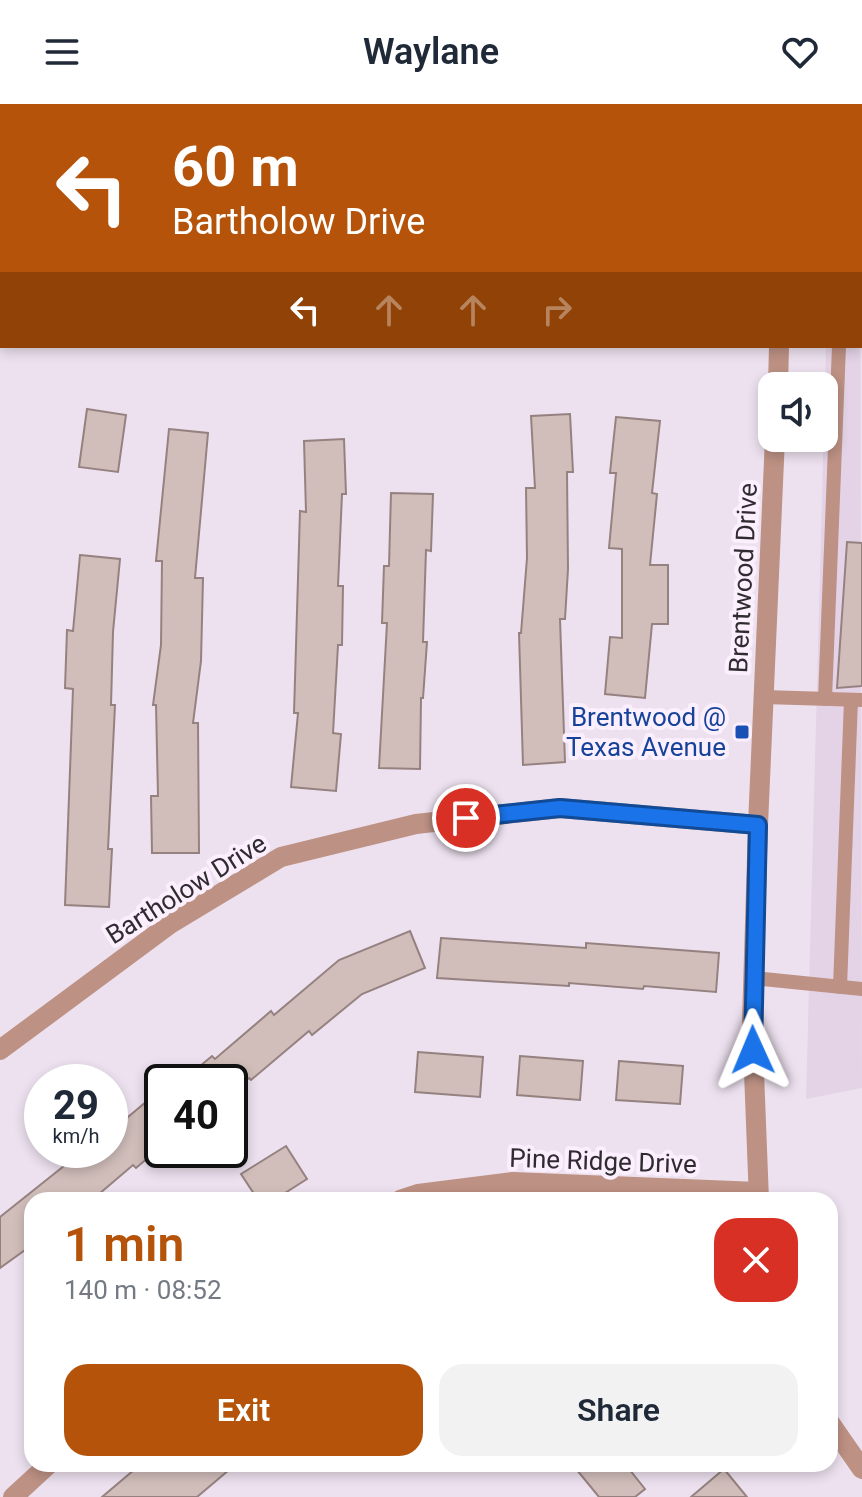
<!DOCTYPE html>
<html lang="en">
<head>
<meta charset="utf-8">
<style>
  body { margin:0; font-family:Roboto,sans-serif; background:#f2f2f3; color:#1f2937; height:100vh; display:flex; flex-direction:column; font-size:30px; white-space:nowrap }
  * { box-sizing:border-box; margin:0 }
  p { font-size:26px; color:#747a83 }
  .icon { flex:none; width:44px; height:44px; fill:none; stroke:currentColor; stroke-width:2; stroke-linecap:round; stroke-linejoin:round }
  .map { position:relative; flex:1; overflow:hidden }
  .side { position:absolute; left:24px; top:1088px; width:814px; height:280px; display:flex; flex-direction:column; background:#fff; border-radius:24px; box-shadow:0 4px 12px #0003 }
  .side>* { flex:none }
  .guide { position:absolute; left:0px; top:0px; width:862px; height:244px; box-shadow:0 4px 12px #0003; background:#b45309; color:#fff; overflow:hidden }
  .controls { position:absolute; left:758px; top:268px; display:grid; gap:16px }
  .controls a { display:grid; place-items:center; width:80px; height:80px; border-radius:16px; background:#fff; box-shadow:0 4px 12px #0003; font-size:40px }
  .speed { position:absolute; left:24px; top:960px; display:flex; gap:16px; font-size:40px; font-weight:700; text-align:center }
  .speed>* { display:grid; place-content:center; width:104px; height:104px; border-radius:50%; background:#fff; box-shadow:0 4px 12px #0003; line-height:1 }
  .speed small { font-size:20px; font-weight:400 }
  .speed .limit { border:4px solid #111; border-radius:12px; background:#fff; color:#111 }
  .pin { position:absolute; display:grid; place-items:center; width:68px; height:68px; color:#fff; margin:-34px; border:4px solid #fff; border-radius:50%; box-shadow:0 2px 8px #0007 }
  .me { position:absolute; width:88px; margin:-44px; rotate:359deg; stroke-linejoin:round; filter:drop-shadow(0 0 6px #0008) }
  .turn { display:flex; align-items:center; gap:28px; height:168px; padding:0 40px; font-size:36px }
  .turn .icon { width:104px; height:104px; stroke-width:2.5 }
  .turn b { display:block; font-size:56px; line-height:68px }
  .lanes { display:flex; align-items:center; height:76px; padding:0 40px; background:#0003; justify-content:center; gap:40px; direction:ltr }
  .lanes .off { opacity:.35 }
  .round { display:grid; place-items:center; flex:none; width:84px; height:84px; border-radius:24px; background:#f2f2f3 }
  .head { display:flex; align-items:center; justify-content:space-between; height:136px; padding:0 40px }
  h1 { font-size:48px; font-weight:600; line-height:60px; color:#b45309 }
  .action { display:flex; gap:16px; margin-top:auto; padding:16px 40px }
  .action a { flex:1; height:92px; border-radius:24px; background:#b45309; color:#fff; font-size:32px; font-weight:600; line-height:92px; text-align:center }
  .action a+a { background:#f2f2f3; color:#1f2937 }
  header { display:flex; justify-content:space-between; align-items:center; height:104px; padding:0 40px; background:#fff; font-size:36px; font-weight:600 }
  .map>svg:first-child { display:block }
  .built { fill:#e4d3e7 }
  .building { fill:#d1bebb; stroke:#958280; stroke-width:2 }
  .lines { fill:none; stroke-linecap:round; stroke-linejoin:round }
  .service { stroke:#bd9184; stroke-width:14 }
  .minor { stroke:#bd9184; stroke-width:20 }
  .tertiary { stroke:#bd9184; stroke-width:20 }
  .primary { stroke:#934732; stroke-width:20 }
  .route-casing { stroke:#114b97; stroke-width:20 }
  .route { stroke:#1a73e8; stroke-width:14 }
  .transit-dot { fill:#1a4fb4; stroke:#fbeffd; stroke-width:3 }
  .labels { text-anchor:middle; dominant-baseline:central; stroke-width:8; stroke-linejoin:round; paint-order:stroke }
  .street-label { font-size:26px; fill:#302b31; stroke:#fbeffd }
  .transit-label { font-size:26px; fill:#164399; stroke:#fbeffd; text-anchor:end }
</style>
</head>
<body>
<header><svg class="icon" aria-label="menu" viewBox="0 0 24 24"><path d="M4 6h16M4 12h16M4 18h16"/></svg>Waylane<svg class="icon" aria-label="heart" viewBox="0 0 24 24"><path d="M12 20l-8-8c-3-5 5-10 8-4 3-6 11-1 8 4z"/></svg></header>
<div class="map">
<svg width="862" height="1393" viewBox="0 0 862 1393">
  <rect width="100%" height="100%" fill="#ede1ef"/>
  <!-- built -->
  <path class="built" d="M 860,53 L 862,984 L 806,995 L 826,242 L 860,242 Z"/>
  <!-- building -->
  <g class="building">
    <path d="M 87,305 L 126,311 L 118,368 L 79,363 Z"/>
    <path d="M 570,310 L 573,368 L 567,368 L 568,465 L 565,515 L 560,515 L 565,658 L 523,661 L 519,529 L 521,529 L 527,454 L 526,384 L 535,384 L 531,312 Z"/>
    <path d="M 616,313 L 660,317 L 652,389 L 657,390 L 650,461 L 668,461 L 668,520 L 652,520 L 645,594 L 605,590 L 610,533 L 622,534 L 622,445 L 609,444 L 616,369 L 610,369 Z"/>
    <path d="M 169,325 L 208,329 L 195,474 L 203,474 L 201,557 L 193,619 L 198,619 L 199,749 L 152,749 L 151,692 L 158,692 L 156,601 L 153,601 L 161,541 L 162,457 L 156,457 Z"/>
    <path d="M 344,335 L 346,390 L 342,390 L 338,482 L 343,482 L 342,541 L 338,541 L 333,629 L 341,630 L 336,687 L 291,683 L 298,609 L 294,609 L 300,407 L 306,408 L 304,337 Z"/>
    <path d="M 391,389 L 433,390 L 431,447 L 426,446 L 423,538 L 427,538 L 423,594 L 421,594 L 420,665 L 379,664 L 387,519 L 382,519 L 384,462 L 389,462 Z"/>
    <path d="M 847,438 L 862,439 L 862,582 L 837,584 Z"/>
    <path d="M 80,451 L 120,455 L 113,528 L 111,601 L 115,601 L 108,745 L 112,745 L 109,803 L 65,801 L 73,585 L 65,584 L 67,526 L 73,527 Z"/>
    <path d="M 410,827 L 425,864 L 362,890 L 312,931 L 309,927 L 251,976 L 249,974 L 230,989 L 230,978 L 181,978 L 212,952 L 215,955 L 271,907 L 274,911 L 339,856 Z"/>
    <path d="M 441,834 L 586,844 L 586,839 L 719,849 L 716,888 L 644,882 L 643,885 L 569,879 L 569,882 L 437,874 Z"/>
    <path d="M 418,948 L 483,953 L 480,993 L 415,988 Z"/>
    <path d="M 520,952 L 583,957 L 580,996 L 517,991 Z"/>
    <path d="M 619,957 L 683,962 L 680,1000 L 616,996 Z"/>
    <path d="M 152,993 L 162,1005 L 162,1042 L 136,1064 L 133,1061 L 92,1096 L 32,1096 L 32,1141 L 0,1164 L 0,1113 L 84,1046 L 110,1046 L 110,1028 Z"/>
    <path d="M 286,1042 L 307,1075 L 274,1096 L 258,1096 L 241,1070 Z"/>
    <path d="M 141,1360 L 236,1360 L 197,1393 L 102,1393 Z"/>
    <path d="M 572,1360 L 625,1360 L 645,1385 L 635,1393 L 599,1393 Z"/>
    <path d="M 724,1365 L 747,1393 L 691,1393 Z"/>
  </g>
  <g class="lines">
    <!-- service -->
    <g class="service">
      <path d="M 860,212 L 862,212"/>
      <path d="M 764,593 L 862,596"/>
      <path d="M 825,595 L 839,242"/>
      <path d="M 753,874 L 862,885"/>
      <path d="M 840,883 L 851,596"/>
    </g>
    <!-- minor -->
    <g class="minor">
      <path d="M 0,946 L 170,820 L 281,753 L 416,720 L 560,704 L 758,721"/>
      <path d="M 400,1096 L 418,1090 L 513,1078 L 758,1088"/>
      <path d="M 13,1393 L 49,1360"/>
    </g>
    <!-- tertiary -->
    <g class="tertiary">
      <path d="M 789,2 L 789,0"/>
      <path d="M 778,282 L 779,242"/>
      <path d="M 759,1096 L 752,917 L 758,721 L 775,334"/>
      <path d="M 830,1319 L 862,1365"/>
    </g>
    <!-- primary -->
    <g class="primary">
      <path d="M 477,0 L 513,2"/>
      <path d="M 860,19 L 862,19"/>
    </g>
  </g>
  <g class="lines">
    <!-- route casing -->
    <g class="route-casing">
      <path id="route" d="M 466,714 L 560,704 L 758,721 L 753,946"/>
    </g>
    <!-- route -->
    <use href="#route" class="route"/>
  </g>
  <!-- markers -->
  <rect class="transit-dot" x="734" y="620" width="16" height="16" rx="4"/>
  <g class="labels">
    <!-- street labels -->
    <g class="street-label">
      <text transform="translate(743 474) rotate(-87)">Brentwood Drive</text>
      <text transform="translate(186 785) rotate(-32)">Bartholow Drive</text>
      <text transform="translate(603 1057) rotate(2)">Pine Ridge Drive</text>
    </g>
    <!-- transit labels -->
    <g class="transit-label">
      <text x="726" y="613">Brentwood @<tspan x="726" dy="30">Texas Avenue</tspan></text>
    </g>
  </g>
</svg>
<div class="controls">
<a><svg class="icon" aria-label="sound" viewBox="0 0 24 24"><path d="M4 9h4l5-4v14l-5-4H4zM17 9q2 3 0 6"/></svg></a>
</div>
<div class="speed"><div>29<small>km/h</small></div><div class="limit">40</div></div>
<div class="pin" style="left:466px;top:714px;background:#d93025"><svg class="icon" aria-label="arrive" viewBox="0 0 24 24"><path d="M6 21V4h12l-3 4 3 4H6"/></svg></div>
<svg class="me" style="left:753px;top:946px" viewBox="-20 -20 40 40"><path d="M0-17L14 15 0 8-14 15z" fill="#1a73e8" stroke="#fff" stroke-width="4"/></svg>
<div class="guide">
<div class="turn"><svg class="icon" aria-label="left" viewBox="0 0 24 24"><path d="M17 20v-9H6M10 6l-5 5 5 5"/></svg><div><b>60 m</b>Bartholow Drive</div></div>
<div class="lanes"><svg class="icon" aria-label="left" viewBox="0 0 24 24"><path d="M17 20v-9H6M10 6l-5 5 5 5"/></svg><svg class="icon off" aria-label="ahead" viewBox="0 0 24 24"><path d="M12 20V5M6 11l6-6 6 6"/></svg><svg class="icon off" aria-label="ahead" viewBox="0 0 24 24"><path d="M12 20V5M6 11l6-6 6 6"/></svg><svg class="icon off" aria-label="right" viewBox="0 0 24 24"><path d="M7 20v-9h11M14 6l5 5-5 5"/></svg></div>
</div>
<section class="side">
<div class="head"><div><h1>1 min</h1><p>140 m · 08:52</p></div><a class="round" style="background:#d93025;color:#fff"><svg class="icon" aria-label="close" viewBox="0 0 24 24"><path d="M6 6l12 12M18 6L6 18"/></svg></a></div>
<div class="action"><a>Exit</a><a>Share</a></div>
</section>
</div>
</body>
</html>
